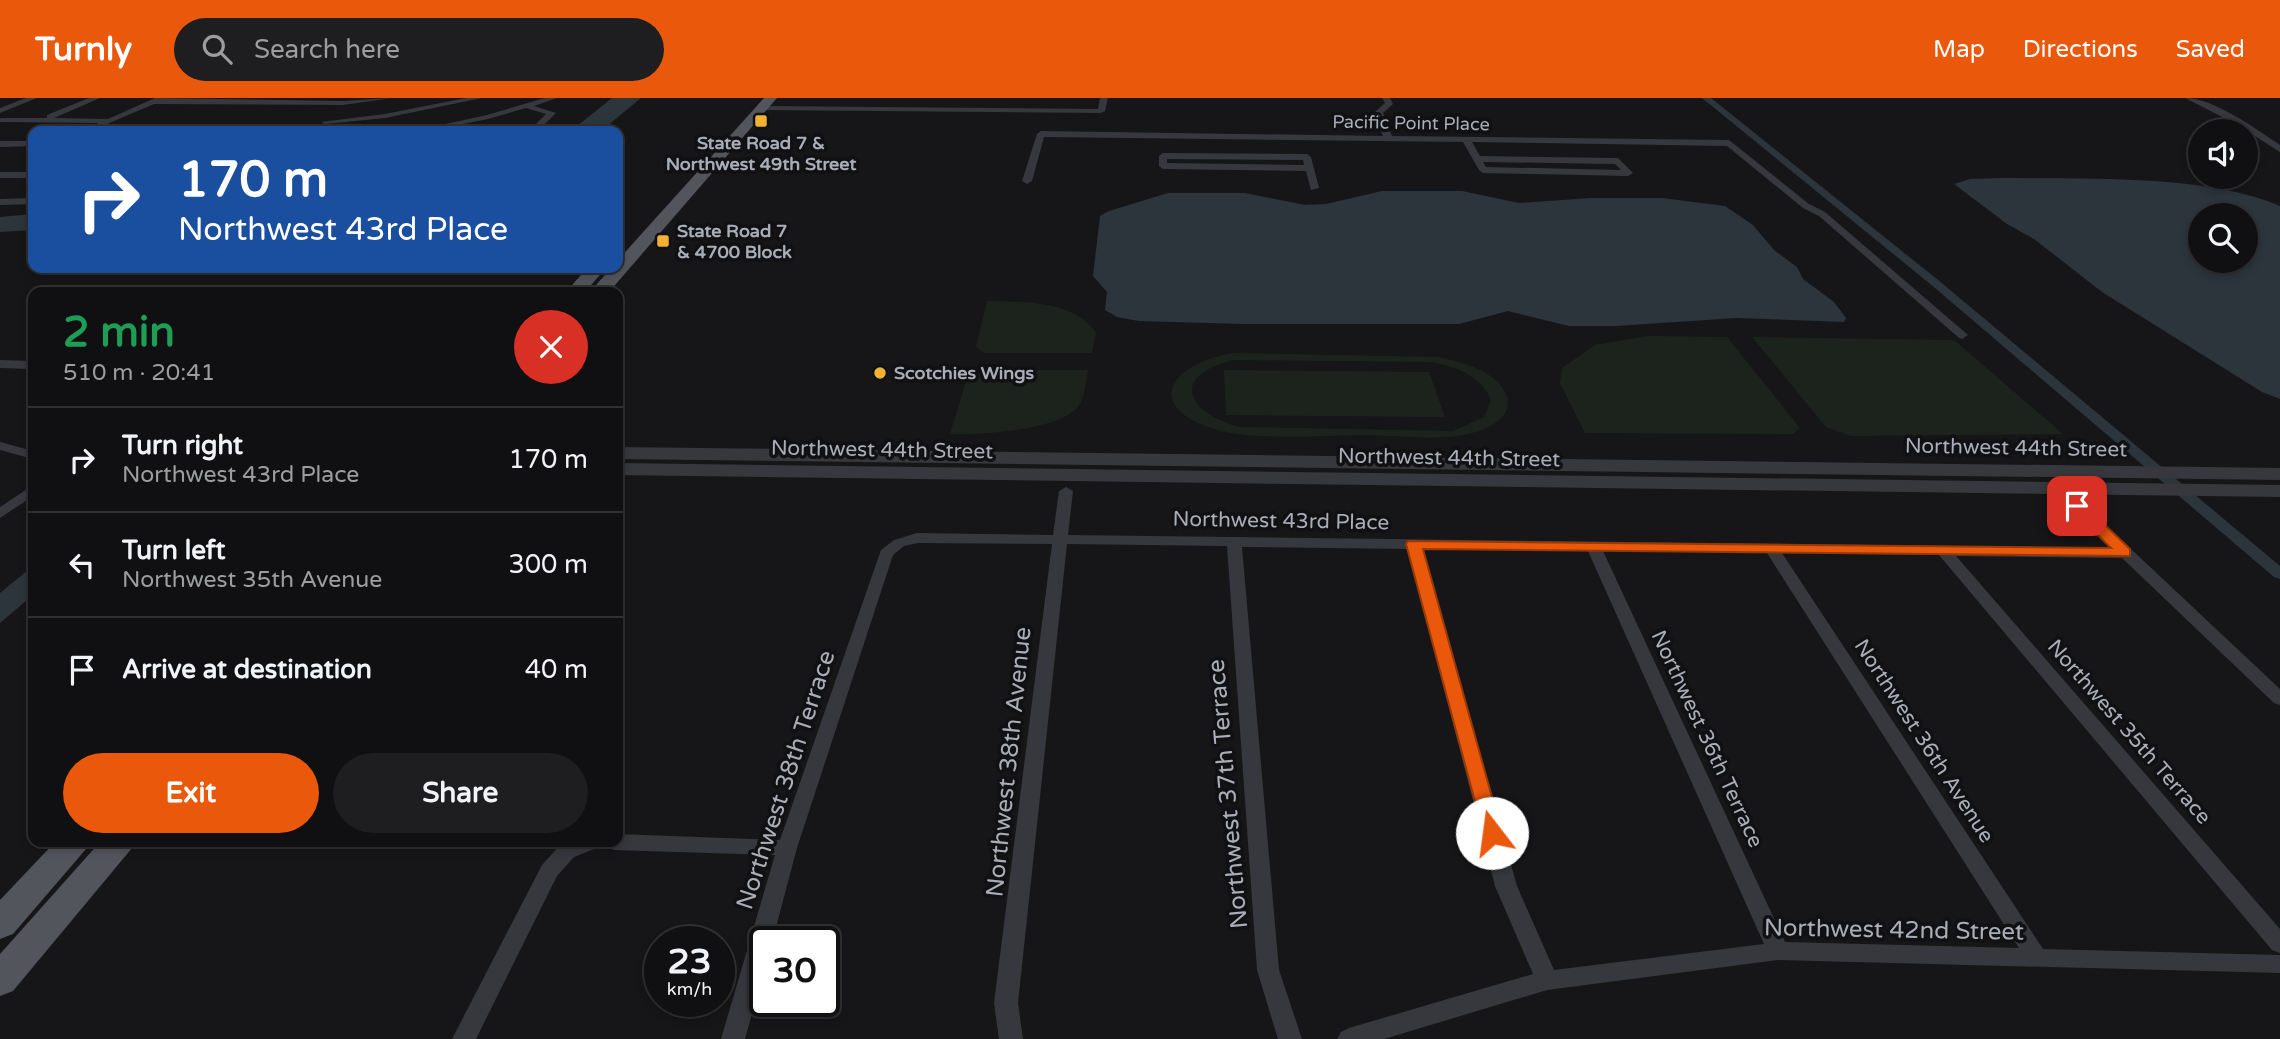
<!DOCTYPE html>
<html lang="en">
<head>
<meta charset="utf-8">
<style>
  body { margin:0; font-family:"Varela Round",sans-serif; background:#1e1e20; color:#f1f3f6; height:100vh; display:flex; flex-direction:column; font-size:26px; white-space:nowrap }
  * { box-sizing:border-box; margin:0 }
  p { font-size:23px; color:#9c9d9f }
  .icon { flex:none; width:38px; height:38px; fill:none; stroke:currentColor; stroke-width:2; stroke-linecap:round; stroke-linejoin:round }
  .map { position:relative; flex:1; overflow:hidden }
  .details { position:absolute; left:28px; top:189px; width:595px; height:560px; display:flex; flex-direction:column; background:#101012; border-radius:14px; box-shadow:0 4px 10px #0003,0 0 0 2px #303032 }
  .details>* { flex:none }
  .banner { position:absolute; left:28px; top:28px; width:595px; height:147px; border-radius:14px; box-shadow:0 4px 10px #0003,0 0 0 2px #303032; background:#1a4fa0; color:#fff; overflow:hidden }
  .controls { position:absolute; left:2188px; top:21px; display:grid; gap:14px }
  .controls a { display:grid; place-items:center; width:70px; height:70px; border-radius:50%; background:#101012; box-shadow:0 4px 10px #0003,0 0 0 2px #303032; font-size:35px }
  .speed { position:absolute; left:644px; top:828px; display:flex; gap:14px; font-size:35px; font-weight:700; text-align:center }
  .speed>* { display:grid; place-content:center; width:91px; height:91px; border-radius:50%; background:#101012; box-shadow:0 4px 10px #0003,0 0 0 2px #303032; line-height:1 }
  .speed small { font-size:18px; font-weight:400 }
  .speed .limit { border:4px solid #111; border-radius:10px; background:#fff; color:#111 }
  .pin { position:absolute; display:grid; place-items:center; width:60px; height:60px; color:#fff; margin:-30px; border-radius:14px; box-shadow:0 4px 10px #0006 }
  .me { position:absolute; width:77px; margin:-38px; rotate:345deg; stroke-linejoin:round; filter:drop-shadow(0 0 5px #0008) }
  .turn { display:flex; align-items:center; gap:24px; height:147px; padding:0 35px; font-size:32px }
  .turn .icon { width:91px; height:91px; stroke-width:2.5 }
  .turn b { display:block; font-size:49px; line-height:60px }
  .round { display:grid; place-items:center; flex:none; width:74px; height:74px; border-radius:37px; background:#1e1e20 }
  .summary { display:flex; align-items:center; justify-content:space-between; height:119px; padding:0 35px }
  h1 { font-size:42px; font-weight:800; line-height:52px; color:#1e9e55 }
  .action { display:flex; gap:14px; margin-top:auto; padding:14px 35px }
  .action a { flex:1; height:80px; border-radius:42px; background:#ea580c; color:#fff; font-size:28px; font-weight:800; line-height:80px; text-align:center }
  .action a+a { background:#1e1e20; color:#f1f3f6 }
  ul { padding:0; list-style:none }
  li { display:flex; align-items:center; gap:21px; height:105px; padding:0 35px; border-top:2px solid #303032 }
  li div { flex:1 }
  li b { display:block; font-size:26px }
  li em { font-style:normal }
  header { display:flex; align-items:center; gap:42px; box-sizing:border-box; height:98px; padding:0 35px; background:#ea580c; color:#fff }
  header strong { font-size:33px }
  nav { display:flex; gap:38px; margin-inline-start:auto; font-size:24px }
  .search { width:490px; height:63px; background:#1e1e20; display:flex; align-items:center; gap:18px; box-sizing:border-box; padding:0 24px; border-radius:38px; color:#9c9d9f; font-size:26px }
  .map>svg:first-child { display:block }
  .green { fill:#1c231d; fill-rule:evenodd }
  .water { fill:#2c353c; fill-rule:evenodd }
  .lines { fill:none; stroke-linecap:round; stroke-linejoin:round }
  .canal { fill:#2c353c; fill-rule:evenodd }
  .minor { fill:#37383d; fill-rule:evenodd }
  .tertiary { fill:#37383d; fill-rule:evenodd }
  .primary { fill:#53555c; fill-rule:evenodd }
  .route { fill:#ea580c; stroke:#983908; stroke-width:2 }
  .poi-dot { fill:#f2b134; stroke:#111113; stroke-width:2.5 }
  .labels { text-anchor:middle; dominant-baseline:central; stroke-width:7; stroke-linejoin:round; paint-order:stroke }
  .far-street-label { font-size:18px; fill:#a8adb8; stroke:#111113 }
  .far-poi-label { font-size:18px; font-weight:bold; fill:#a8adb8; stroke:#111113; text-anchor:start }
  .street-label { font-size:21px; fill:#a8adb8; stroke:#111113 }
  .near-street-label { font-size:24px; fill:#a8adb8; stroke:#111113 }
</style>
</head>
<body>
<header>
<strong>Turnly</strong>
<div class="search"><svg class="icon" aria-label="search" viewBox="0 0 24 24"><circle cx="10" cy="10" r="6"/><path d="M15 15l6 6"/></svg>Search here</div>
<nav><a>Map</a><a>Directions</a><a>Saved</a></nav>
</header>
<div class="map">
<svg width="2280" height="941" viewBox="0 0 2280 941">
  <rect width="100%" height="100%" fill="#161618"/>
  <!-- green -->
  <g class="green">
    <path d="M 987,203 C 1021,204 1075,202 1096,235 L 1092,255 L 985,255 L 976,249 Z"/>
    <path d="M 1649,238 L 1727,239 L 1800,330 L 1793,336 L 1585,335 L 1560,285 L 1562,270 L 1595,247 Z"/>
    <path d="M 1752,239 L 1954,242 L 2063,336 L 1851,338 L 1826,329 Z"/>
    <path d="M 1234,255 L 1438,259 C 1461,264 1495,272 1506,296 C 1516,320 1486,332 1468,336 C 1438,343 1403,338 1372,337 C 1331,337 1256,343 1218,332 C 1141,310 1169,265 1234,255 ZM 1234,262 L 1432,264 C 1456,269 1483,278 1491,303 L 1484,319 L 1453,333 L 1239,329 C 1185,314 1170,277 1234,262 Z"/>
    <path d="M 981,272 L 1088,272 C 1086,282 1085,301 1078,309 C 1057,333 980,337 950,336 L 968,277 Z"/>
    <path d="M 1224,272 L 1429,274 L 1445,319 L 1226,317 Z"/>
  </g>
  <!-- water -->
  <g class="water">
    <path d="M 612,0 L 641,0 L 601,33 L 571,33 Z"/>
    <path d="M 2004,80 C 2084,81 2208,76 2280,108 L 2280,301 L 2262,294 L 2102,194 L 2034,141 L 2007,126 L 1954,86 L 1970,81 ZM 2245,117 L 2245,163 L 2200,163 L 2200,117 Z"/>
    <path d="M 1382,93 L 1462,93 L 1519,105 L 1591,100 L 1662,100 L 1725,108 L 1753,127 L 1774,152 L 1797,169 L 1803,181 L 1834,204 L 1846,220 L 1844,224 L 1737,220 L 1616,228 L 1569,228 L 1508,213 L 1459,226 L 1244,226 L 1139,223 L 1117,219 L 1105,212 L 1107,194 L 1093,178 L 1100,118 L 1109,113 L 1168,95 L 1245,95 L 1305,107 L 1326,106 Z"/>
    <path d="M 33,116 L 33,132 L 0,134 L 0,119 Z"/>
    <path d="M 33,468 L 33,497 L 0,525 L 0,495 Z"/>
  </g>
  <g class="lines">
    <!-- canal -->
    <path class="canal" d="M 1702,0 L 1711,0 L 1943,186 L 2280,468 L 2280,481 L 2274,479 L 1935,190 Z"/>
    <!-- minor -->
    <g class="minor">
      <path d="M 26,0 L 37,0 L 0,15 L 0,10 Z"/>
      <path d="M 89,0 L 100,0 L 54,20 L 108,21 L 155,0 L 343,3 L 392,0 L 343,7 L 154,6 L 100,29 L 97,25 L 0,24 L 0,20 L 47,20 L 47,17 Z"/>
      <path d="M 466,0 L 482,0 L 385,20 L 325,26 L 321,24 L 385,16 Z"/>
      <path d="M 545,0 L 557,0 L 534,8 L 556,15 L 538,33 L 529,33 L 546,16 L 526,10 L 488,21 L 428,33 L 413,33 L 487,17 Z"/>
      <path d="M 1100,0 L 1108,0 L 1105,13 L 1101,15 L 762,12 L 758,10 L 762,8 L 1098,11 Z"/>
      <path d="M 1382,0 L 1390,0 L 1393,6 L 1383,15 L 1392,38 L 1729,42 L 1809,106 L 1825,114 L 1968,237 L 1962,241 L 1958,239 L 1819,118 L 1803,110 L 1727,48 L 1472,44 L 1480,58 L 1618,60 L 1633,75 L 1628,78 L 1483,75 L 1479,72 L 1463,44 L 1044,39 L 1032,83 L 1027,86 L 1022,83 L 1037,36 L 1041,33 L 1383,38 L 1375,14 L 1385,5 ZM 1483,64 L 1615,66 L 1621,72 L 1486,69 Z"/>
      <path d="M 2185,0 C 2214,0 2256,31 2280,47 L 2280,54 L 2236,26 Z"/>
      <path d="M 0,43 L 33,43 L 33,48 L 0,49 Z"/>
      <path d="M 1163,55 L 1307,56 L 1311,59 L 1319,90 L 1311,92 L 1306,73 L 1163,71 L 1159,68 L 1159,58 ZM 1167,61 L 1303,62 L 1304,67 L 1167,65 Z"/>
      <rect x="0" y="74" width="33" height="6"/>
      <path d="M 33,100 L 33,106 L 0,107 L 0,101 Z"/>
      <path d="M 0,262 L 33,263 L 33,271 L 0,270 Z"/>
      <path d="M 0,344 L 33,353 L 33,361 L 0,352 Z"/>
      <path d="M 33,387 L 33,398 L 0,420 L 0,409 Z"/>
      <path d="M 1066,389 L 1073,393 L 1068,437 L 2112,450 L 2070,408 L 2077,404 L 2082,405 L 2280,591 L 2280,607 L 2274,605 L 2122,460 L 1956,458 L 2280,831 L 2280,855 L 2272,852 L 1939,457 L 1782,455 L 2043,851 L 2280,857 L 2280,875 L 1778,862 L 1547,892 L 1384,941 L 1337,941 L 1341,934 L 1349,930 L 1533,876 L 1495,788 L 1408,451 L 1242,449 L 1279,872 L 1302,941 L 1278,941 L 1257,872 L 1227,448 L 1067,446 L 1018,905 L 1023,941 L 999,941 L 994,905 L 1052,446 L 918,445 L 904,448 L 893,457 L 797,750 L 772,844 L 765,844 L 765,869 L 745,941 L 721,941 L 775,757 L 614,752 L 607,749 L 604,744 L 618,744 L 618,736 L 780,742 L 881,452 L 894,442 L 917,435 L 1053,437 L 1059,393 ZM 1423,451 L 1588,453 L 1764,846 L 1554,872 L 1517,788 ZM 1603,453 L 1767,455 L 2019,850 L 1785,844 Z"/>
      <path d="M 570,744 L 602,744 L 599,749 L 574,759 L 557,778 L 476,941 L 452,941 L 542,767 L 560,747 Z"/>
    </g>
    <!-- tertiary -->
    <g class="tertiary">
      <path d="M 618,349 L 2280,370 L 2280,382 L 618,361 Z"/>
      <path d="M 618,365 L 2280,387 L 2280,399 L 618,377 Z"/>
    </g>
    <!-- primary -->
    <g class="primary">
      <path d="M 764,0 L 777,0 L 609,194 L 590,194 L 611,170 L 618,170 L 618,162 Z"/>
      <path d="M 587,170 L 606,170 L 585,194 L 566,194 Z"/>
      <path d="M 55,744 L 92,744 L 13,836 L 0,841 L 0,802 Z"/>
      <path d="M 100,744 L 137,744 L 13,893 L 0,898 L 0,856 Z"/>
    </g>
  </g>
  <!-- route -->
  <path class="route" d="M 2077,404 L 2082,405 L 2130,451 L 2130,458 L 1423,451 L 1502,735 L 1499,741 L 1485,741 L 1406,446 L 1408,443 L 2111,450 L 2071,411 L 2069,408 Z"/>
  <!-- markers -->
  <g class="poi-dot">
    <rect x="754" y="16" width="14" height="14" rx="3.5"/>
    <rect x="656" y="136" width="14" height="14" rx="3.5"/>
    <circle cx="880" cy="275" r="7"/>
  </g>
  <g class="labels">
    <!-- far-street labels -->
    <g class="far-street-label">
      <text transform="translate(1411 25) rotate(1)">Pacific Point Place</text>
    </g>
    <!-- far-poi labels -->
    <g class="far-poi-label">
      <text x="761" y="45" text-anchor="middle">State Road 7 &amp;<tspan x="761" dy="21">Northwest 49th Street</tspan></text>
      <text x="677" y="133">State Road 7<tspan x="677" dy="21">&amp; 4700 Block</tspan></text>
      <text x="894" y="275">Scotchies Wings</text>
    </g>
    <!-- street labels -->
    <g class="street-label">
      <text transform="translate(2016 350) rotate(1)">Northwest 44th Street</text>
      <text transform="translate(882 352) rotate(1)">Northwest 44th Street</text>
      <text transform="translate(1449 360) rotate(1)">Northwest 44th Street</text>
      <text transform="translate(1281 423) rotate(1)">Northwest 43rd Place</text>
      <text transform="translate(2129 634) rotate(49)">Northwest 35th Terrace</text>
      <text transform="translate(1707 641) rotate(65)">Northwest 36th Terrace</text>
      <text transform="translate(1924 643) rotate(57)">Northwest 36th Avenue</text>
    </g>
    <!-- near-street labels -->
    <g class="near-street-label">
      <text transform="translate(1009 664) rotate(-84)">Northwest 38th Avenue</text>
      <text transform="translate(786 682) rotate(-72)">Northwest 38th Terrace</text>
      <text transform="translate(1228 696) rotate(-95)">Northwest 37th Terrace</text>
      <text transform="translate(1894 832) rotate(1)">Northwest 42nd Street</text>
    </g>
  </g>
</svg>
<div class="controls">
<a><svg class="icon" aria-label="sound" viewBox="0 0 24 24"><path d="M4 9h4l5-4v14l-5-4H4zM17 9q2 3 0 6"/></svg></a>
<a><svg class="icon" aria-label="search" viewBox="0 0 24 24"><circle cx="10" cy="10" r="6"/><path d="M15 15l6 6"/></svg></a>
</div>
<div class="speed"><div>23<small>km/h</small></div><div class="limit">30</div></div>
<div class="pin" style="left:2077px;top:408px;background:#d93025"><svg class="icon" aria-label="arrive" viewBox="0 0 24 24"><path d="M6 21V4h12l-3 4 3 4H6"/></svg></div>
<svg class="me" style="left:1492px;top:735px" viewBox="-20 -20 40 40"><circle r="19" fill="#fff"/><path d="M0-13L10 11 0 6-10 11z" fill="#ea580c"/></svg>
<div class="banner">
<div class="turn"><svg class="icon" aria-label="right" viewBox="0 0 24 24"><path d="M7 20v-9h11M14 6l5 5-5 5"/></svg><div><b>170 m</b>Northwest 43rd Place</div></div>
</div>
<section class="details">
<div class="summary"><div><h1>2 min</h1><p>510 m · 20:41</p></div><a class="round" style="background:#d93025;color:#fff"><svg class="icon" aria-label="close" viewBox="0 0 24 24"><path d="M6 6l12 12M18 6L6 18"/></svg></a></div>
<ul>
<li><svg class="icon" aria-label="right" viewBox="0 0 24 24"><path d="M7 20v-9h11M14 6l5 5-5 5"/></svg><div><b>Turn right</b><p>Northwest 43rd Place</p></div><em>170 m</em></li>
<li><svg class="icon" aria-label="left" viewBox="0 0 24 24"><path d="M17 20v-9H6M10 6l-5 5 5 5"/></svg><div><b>Turn left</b><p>Northwest 35th Avenue</p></div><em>300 m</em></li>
<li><svg class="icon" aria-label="arrive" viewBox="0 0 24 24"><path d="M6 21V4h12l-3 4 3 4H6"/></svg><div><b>Arrive at destination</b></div><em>40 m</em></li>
</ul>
<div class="action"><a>Exit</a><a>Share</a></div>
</section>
</div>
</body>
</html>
